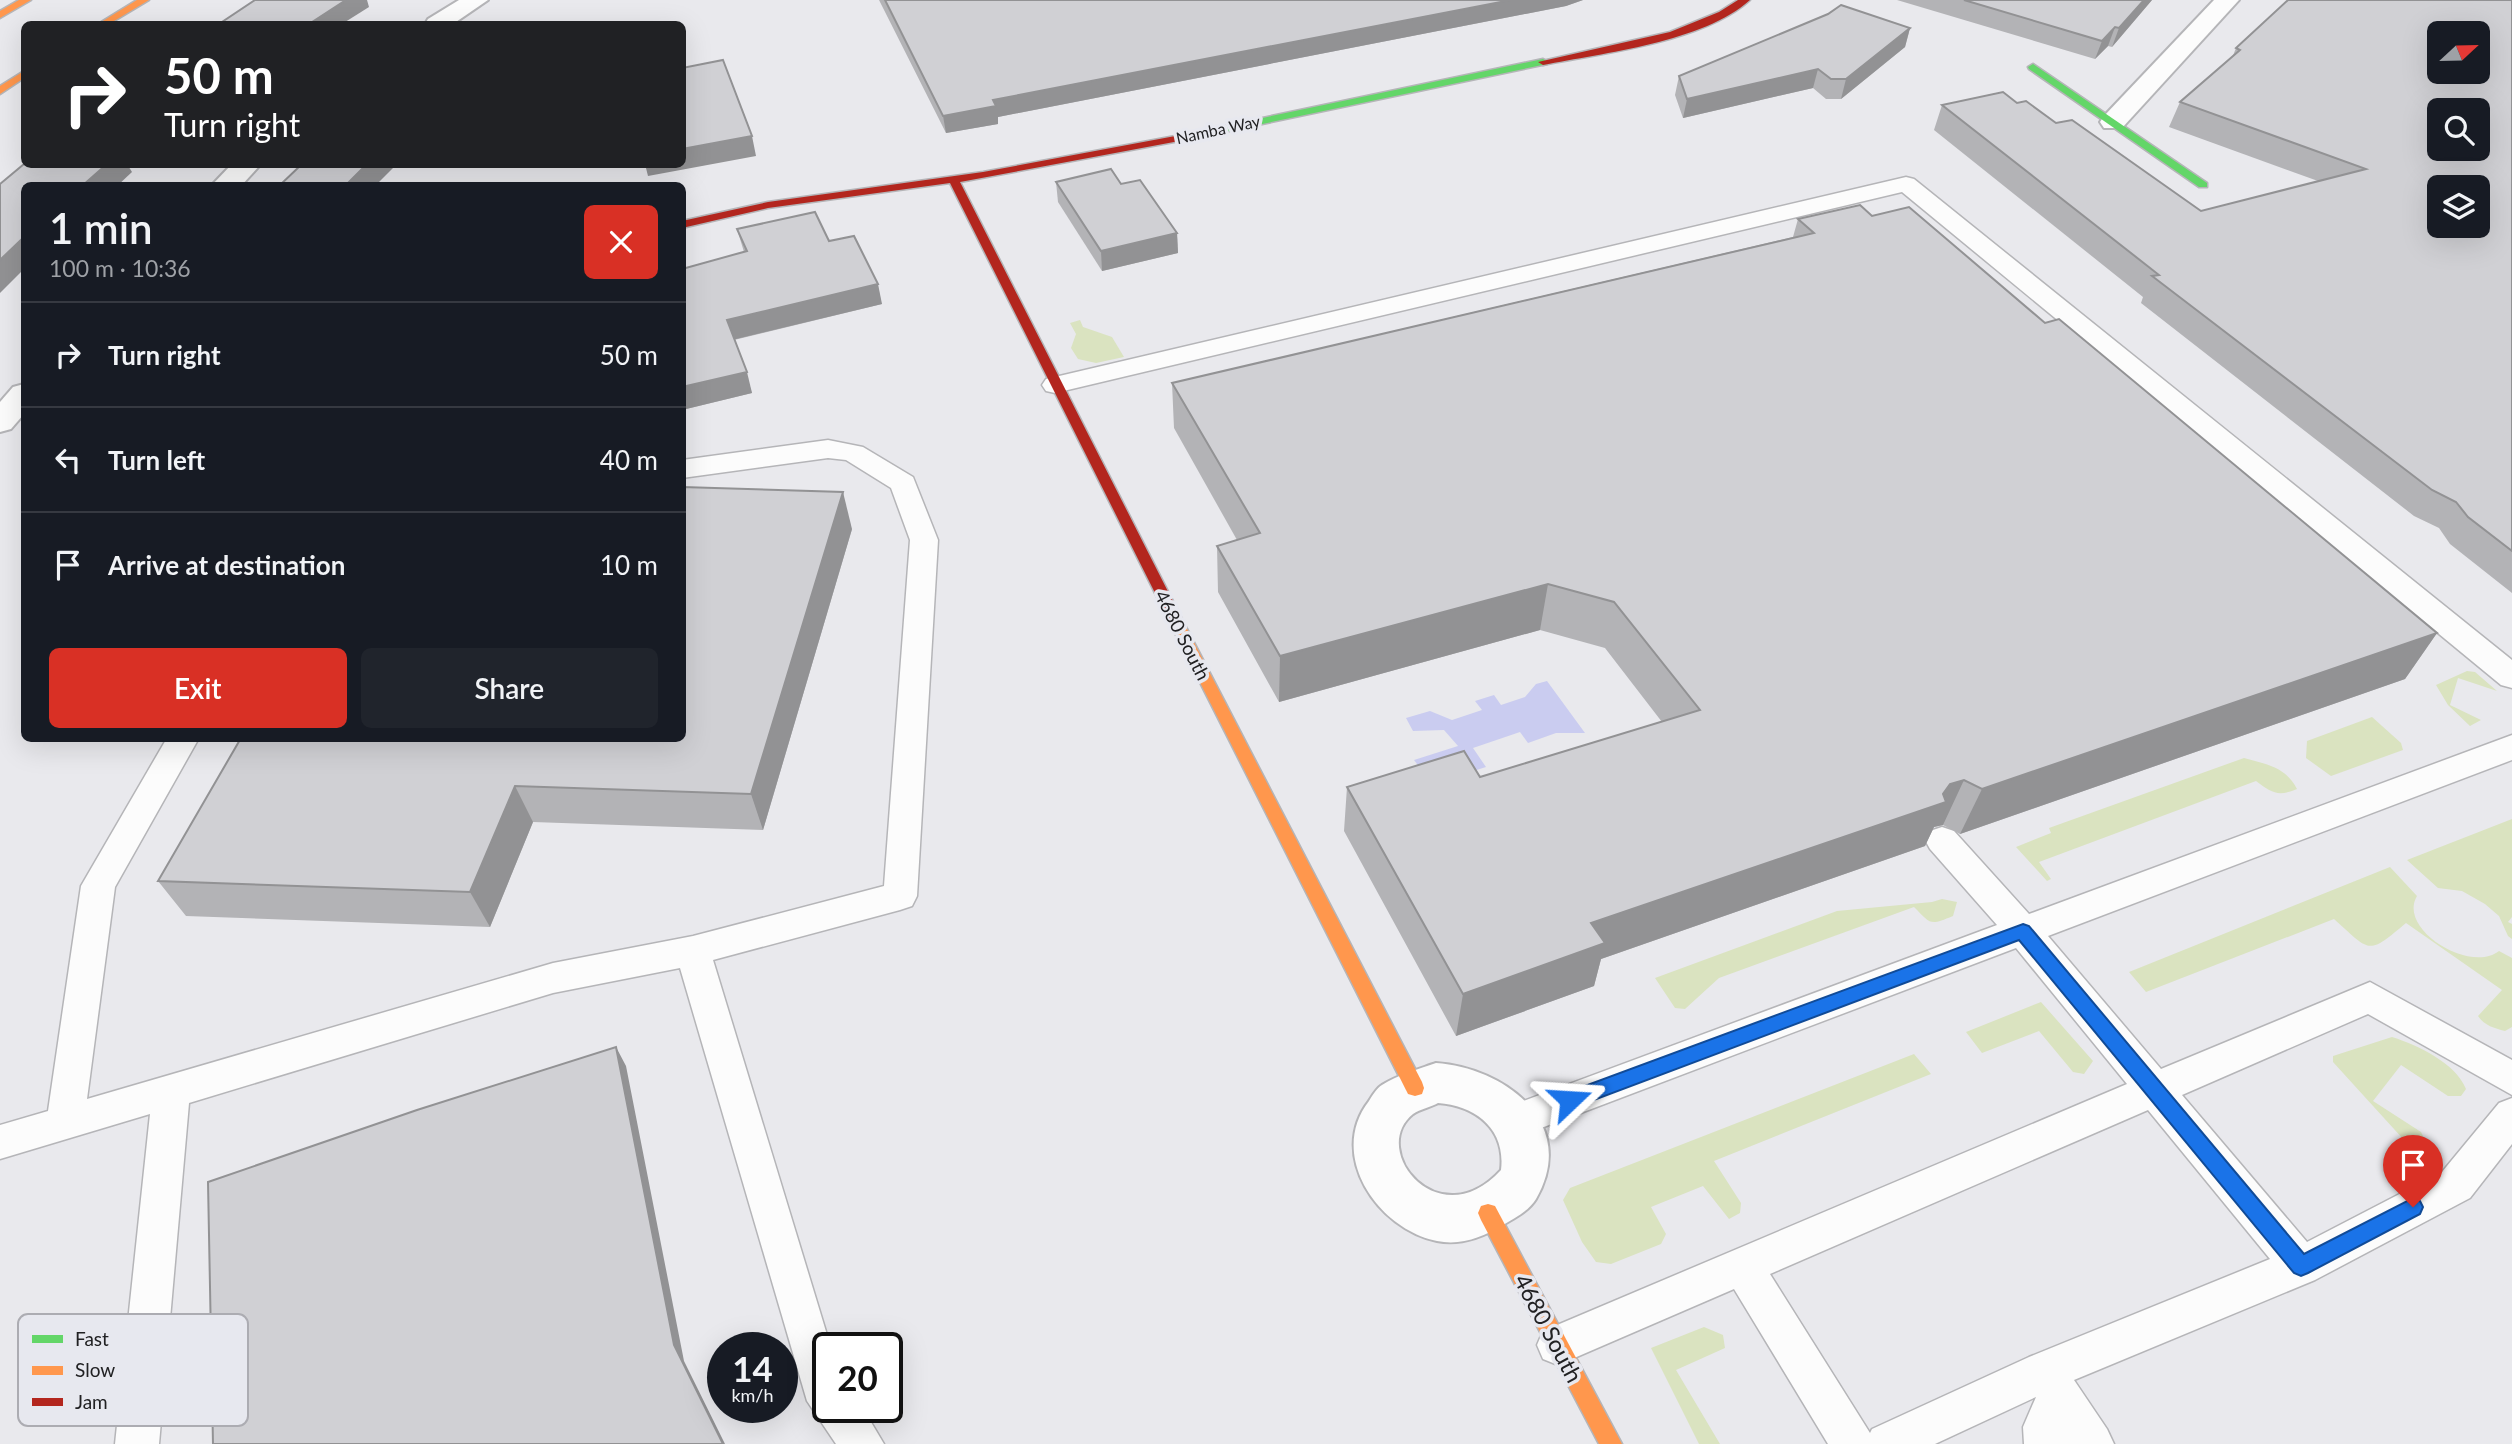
<!DOCTYPE html>
<html lang="en">
<head>
<meta charset="utf-8">
<style>
  body { margin:0; font-family:Lato,sans-serif; background:#20242c; color:#f1f3f6; height:100vh; display:flex; flex-direction:column; font-size:26px; white-space:nowrap }
  * { box-sizing:border-box; margin:0 }
  p { font-size:23px; color:#9ea1a6 }
  .icon { flex:none; width:38px; height:38px; fill:none; stroke:currentColor; stroke-width:2; stroke-linecap:round; stroke-linejoin:round }
  .map { position:relative; flex:1; overflow:hidden }
  .sheet { position:absolute; left:21px; top:182px; width:665px; height:560px; display:flex; flex-direction:column; background:#171b24; border-radius:10px; box-shadow:0 7px 28px #0002 }
  .sheet>* { flex:none }
  .top-card { position:absolute; left:21px; top:21px; width:665px; height:147px; border-radius:10px; box-shadow:0 7px 28px #0002; background:#202124; color:#fff; overflow:hidden }
  .needle { width:46px; rotate:68deg }
  .buttons { position:absolute; left:2427px; top:21px; display:grid; gap:14px }
  .buttons a { display:grid; place-items:center; width:63px; height:63px; border-radius:10px; background:#171b24; box-shadow:0 7px 28px #0002; font-size:35px }
  .speed { position:absolute; left:707px; top:1332px; display:flex; gap:14px; font-size:35px; font-weight:700; text-align:center }
  .speed>* { display:grid; place-content:center; width:91px; height:91px; border-radius:50%; background:#171b24; box-shadow:0 7px 28px #0002; line-height:1 }
  .speed small { font-size:18px; font-weight:400 }
  .speed .limit { border:4px solid #111; border-radius:10px; background:#fff; color:#111 }
  .pin { position:absolute; display:grid; place-items:center; width:60px; height:60px; color:#fff; margin:-72px -30px; border-radius:50% 50% 50% 0; rotate:-45deg; box-shadow:0 0 7px #0007 }
  .pin .icon { rotate:45deg }
  .me { position:absolute; width:77px; margin:-38px; rotate:70deg; stroke-linejoin:round; filter:drop-shadow(0 0 5px #0008) }
  .turn { display:flex; align-items:center; gap:24px; height:147px; padding:0 28px; font-size:32px }
  .turn .icon { width:91px; height:91px; stroke-width:2.5 }
  .turn b { display:block; font-size:49px; line-height:60px }
  .round { display:grid; place-items:center; flex:none; width:74px; height:74px; border-radius:10px; background:#20242c }
  .overview { display:flex; align-items:center; justify-content:space-between; height:119px; padding:0 28px }
  h1 { font-size:42px; font-weight:600; line-height:52px }
  .primary-button { display:flex; gap:14px; margin-top:auto; padding:14px 28px }
  .primary-button a { flex:1; height:80px; border-radius:10px; background:#d93025; color:#fff; font-size:28px; font-weight:600; line-height:80px; text-align:center }
  .primary-button a+a { background:#20242c; color:#f1f3f6 }
  ul { padding:0; list-style:none }
  li { display:flex; align-items:center; gap:21px; height:105px; padding:0 28px; border-top:2px solid #363941 }
  li div { flex:1 }
  li b { display:block; font-size:26px }
  li em { font-style:normal }
  .map>svg:first-child { display:block }
  .green { fill:#dae3c0 }
  .water { fill:#caccf0 }
  .lines { fill:none; stroke-linecap:round; stroke-linejoin:round }
  .lane-casing { stroke:#b5b5b8; stroke-width:3 }
  .street-casing { stroke:#b5b5b8; stroke-width:4 }
  .fast-casing { stroke:#b5b5b8; stroke-width:3 }
  .slow-casing { stroke:#b5b5b8; stroke-width:3 }
  .jam-casing { stroke:#b5b5b8; stroke-width:3 }
  .lane { fill:#fcfcfc; fill-rule:evenodd }
  .street { fill:#fcfcfc; fill-rule:evenodd }
  .fast { fill:#63d668; fill-rule:evenodd }
  .slow { fill:#ff974d; fill-rule:evenodd }
  .jam { fill:#b3261e; fill-rule:evenodd }
  .wall { fill:#b3b3b6 }
  .shaded-wall { fill:#929294 }
  .building { fill:#d0d0d4; stroke:#929294; stroke-width:2; fill-rule:evenodd }
  .route { fill:#1a73e8; stroke:#114b97; stroke-width:2 }
  .labels { text-anchor:middle; dominant-baseline:central; stroke-width:7; stroke-linejoin:round; paint-order:stroke }
  .far-street-label { font-size:16px; fill:#212123; stroke:#e7e8ef }
  .street-label { font-size:19px; fill:#212123; stroke:#e7e8ef }
  .near-street-label { font-size:23px; fill:#212123; stroke:#e7e8ef }
  .key { fill:#e7e8ef; stroke:#acacb2; stroke-width:2 }
  .key-label { font-size:19px; fill:#212123 }
</style>
</head>
<body>
<div class="map">
<svg width="2512" height="1444" viewBox="0 0 2512 1444">
  <rect width="100%" height="100%" fill="#e9e9ed"/>
  <!-- green -->
  <g class="green">
    <path d="M 1080,320 L 1083,327 L 1112,337 L 1124,357 L 1096,363 L 1078,359 L 1071,348 L 1076,334 L 1070,323 Z"/>
    <path d="M 2467,671 L 2475,672 L 2497,691 L 2458,678 L 2450,705 L 2481,720 L 2470,726 L 2448,705 L 2436,685 Z"/>
    <path d="M 2372,717 L 2401,743 L 2403,750 L 2331,776 L 2306,758 L 2307,741 Z"/>
    <path d="M 2244,758 C 2266,764 2286,767 2297,789 C 2278,797 2272,793 2256,781 L 2039,862 L 2051,879 L 2047,881 L 2016,847 L 2051,833 L 2049,828 Z"/>
    <path d="M 2512,819 L 2512,917 L 2508,922 L 2512,924 L 2512,939 L 2508,936 L 2499,916 L 2485,904 L 2462,891 L 2438,888 L 2407,860 Z"/>
    <path d="M 2390,867 L 2417,896 C 2397,929 2470,974 2499,951 L 2512,958 L 2512,1027 L 2505,1031 C 2494,1028 2485,1026 2478,1016 L 2502,990 L 2406,923 C 2367,956 2371,952 2334,919 L 2146,992 L 2129,972 Z"/>
    <path d="M 1942,899 L 1957,902 L 1953,916 C 1929,926 1931,924 1914,907 L 1719,978 L 1685,1009 L 1675,1008 L 1655,978 L 1837,911 L 1932,902 Z"/>
    <path d="M 2041,1002 L 2093,1061 L 2084,1074 L 2073,1072 L 2039,1031 L 1982,1053 L 1966,1032 Z"/>
    <path d="M 2392,1037 C 2417,1045 2456,1063 2466,1089 L 2461,1096 L 2448,1096 L 2401,1065 L 2373,1101 L 2421,1132 L 2424,1138 L 2420,1144 L 2404,1140 L 2333,1062 L 2333,1056 Z"/>
    <path d="M 1914,1054 L 1931,1074 L 1714,1161 L 1741,1203 L 1740,1213 L 1729,1219 L 1703,1186 L 1651,1207 L 1666,1234 L 1661,1244 L 1611,1264 L 1596,1262 L 1582,1242 L 1563,1200 L 1570,1188 Z"/>
    <path d="M 1704,1327 L 1723,1335 L 1725,1348 L 1676,1370 L 1720,1444 L 1699,1444 L 1651,1348 Z"/>
  </g>
  <!-- water -->
  <path class="water" d="M 1547,681 L 1585,733 L 1556,733 L 1528,743 L 1520,732 L 1473,748 L 1486,767 L 1432,784 L 1414,760 L 1458,746 L 1444,730 L 1413,731 L 1406,718 L 1430,711 L 1452,720 L 1482,710 L 1475,701 L 1494,695 L 1501,705 L 1525,697 L 1536,684 Z"/>
  <g class="lines">
    <!-- lane casing -->
    <g class="lane-casing">
      <g id="lane">
        <path d="M 1906,177 L 1914,179 L 2512,660 L 2512,688 L 2501,685 L 1902,192 L 1055,393 L 1046,391 L 1042,385 L 1046,379 L 1055,377 Z"/>
        <path d="M 828,440 L 863,447 L 913,477 L 938,540 L 917,896 L 912,906 L 900,910 L 713,960 L 831,1348 L 828,1348 L 828,1407 L 862,1407 L 884,1444 L 836,1444 L 807,1401 L 680,968 L 553,993 L 189,1103 L 159,1444 L 115,1444 L 150,1114 L 0,1159 L 0,1125 L 48,1111 L 81,886 L 167,738 L 199,738 L 115,887 L 87,1099 L 553,963 L 693,936 L 884,886 L 910,540 L 891,488 L 846,460 L 828,458 L 682,478 L 682,460 Z"/>
        <path d="M 2512,735 L 2512,760 L 2048,936 L 2161,1069 L 2370,982 L 2512,1060 L 2512,1095 L 2368,1014 L 2182,1095 L 2307,1242 L 2442,1172 L 2499,1103 L 2512,1098 L 2512,1144 L 2470,1198 L 2315,1280 L 2074,1380 L 2107,1429 L 2114,1444 L 2024,1444 L 2023,1427 L 2036,1397 L 1935,1444 L 1828,1444 L 1734,1289 L 1558,1365 L 1543,1359 L 1537,1345 L 1543,1331 L 2127,1084 L 2016,948 L 1515,1138 L 1502,1133 L 1496,1121 L 1502,1109 L 1997,925 L 1930,849 L 1925,840 L 1930,831 L 1942,827 L 1954,831 L 2029,914 ZM 2148,1110 L 2270,1259 L 2029,1357 L 1872,1429 L 1870,1433 L 1770,1274 Z"/>
      </g>
    </g>
    <!-- street casing -->
    <g class="street-casing">
      <g id="street">
        <path d="M 459,0 L 488,0 L 453,24 L 425,24 L 428,19 Z"/>
        <path d="M 2214,0 L 2239,0 L 2122,128 L 2104,128 L 2100,122 L 2104,116 Z"/>
        <path d="M 232,164 L 261,164 L 241,186 L 211,186 Z"/>
        <path d="M 24,384 L 24,414 L 11,429 L 0,432 L 0,402 L 13,387 Z"/>
        <path d="M 1436,1063 C 1506,1068 1579,1124 1536,1199 C 1529,1211 1514,1218 1503,1225 C 1483,1237 1461,1246 1437,1241 C 1378,1229 1327,1155 1369,1101 C 1372,1096 1377,1088 1382,1085 C 1397,1075 1419,1069 1436,1063 ZM 1438,1103 C 1476,1106 1506,1129 1501,1170 C 1439,1238 1368,1150 1413,1114 C 1420,1109 1431,1107 1438,1103 Z"/>
      </g>
    </g>
    <!-- fast casing -->
    <g class="fast-casing">
      <g id="fast">
        <path d="M 1543,59 L 1548,62 L 1547,64 L 1186,140 L 1181,137 L 1186,134 Z"/>
        <path d="M 2033,64 L 2207,183 L 2207,187 L 2199,187 L 2029,69 L 2028,67 Z"/>
      </g>
    </g>
    <!-- slow casing -->
    <g class="slow-casing">
      <g id="slow">
        <path d="M 19,0 L 31,0 L 0,18 L 0,11 Z"/>
        <path d="M 137,0 L 149,0 L 109,24 L 98,24 Z"/>
        <path d="M 24,71 L 24,78 L 0,94 L 0,86 Z"/>
        <path d="M 1179,622 L 1186,627 L 1422,1082 L 1424,1088 L 1422,1094 L 1415,1096 L 1408,1094 L 1172,627 Z"/>
        <path d="M 1488,1204 L 1495,1206 L 1622,1444 L 1599,1444 L 1481,1220 L 1478,1213 L 1481,1206 Z"/>
      </g>
    </g>
    <!-- jam casing -->
    <g class="jam-casing">
      <g id="jam">
        <path d="M 1738,0 L 1750,0 C 1704,42 1603,53 1543,65 L 1538,62 L 1670,32 L 1719,12 Z"/>
        <path d="M 1186,134 L 1191,137 L 1190,139 L 960,182 L 1186,627 L 1179,632 L 1172,627 L 950,183 L 768,208 L 682,228 L 682,221 L 768,202 L 983,172 Z"/>
      </g>
    </g>
    <!-- lane -->
    <use href="#lane" class="lane"/>
    <!-- street -->
    <use href="#street" class="street"/>
    <!-- fast -->
    <use href="#fast" class="fast"/>
    <!-- slow -->
    <use href="#slow" class="slow"/>
    <!-- jam -->
    <use href="#jam" class="jam"/>
  </g>
  <!-- wall -->
  <g class="wall">
    <path d="M 879,0 L 1583,0 L 1566,6 L 998,117 L 998,124 L 946,133 Z"/>
    <path d="M 1897,0 L 2152,0 L 2112,47 L 2108,46 L 2095,59 Z"/>
    <path d="M 2512,0 L 2512,593 L 2450,544 L 2439,528 L 2414,516 L 2141,303 L 2143,297 L 1934,130 L 1942,105 L 2017,103 L 2056,123 L 2201,211 L 2318,181 L 2169,127 L 2180,102 L 2232,58 L 2236,48 Z"/>
    <path d="M 1910,28 L 1905,47 L 1841,99 L 1826,99 L 1813,88 L 1683,118 L 1675,95 L 1679,76 Z"/>
    <path d="M 1056,182 L 1121,184 L 1177,233 L 1178,253 L 1102,271 L 1058,202 Z"/>
    <path d="M 1872,216 L 2045,323 L 2437,633 L 2405,679 L 1960,834 L 1943,825 L 1934,827 L 1925,846 L 1601,959 L 1594,986 L 1456,1036 L 1344,831 L 1347,787 L 1480,777 L 1662,722 L 1605,648 L 1540,630 L 1279,702 L 1218,592 L 1217,546 L 1237,540 L 1174,428 L 1172,383 L 1793,237 L 1798,219 Z"/>
    <path d="M 737,229 L 829,241 L 882,304 L 734,340 L 752,393 L 682,410 L 744,252 Z"/>
    <path d="M 852,529 L 763,830 L 533,822 L 490,927 L 186,916 L 158,881 Z"/>
  </g>
  <!-- shaded-wall -->
  <g class="shaded-wall">
    <path d="M 346,0 L 367,0 L 369,7 L 342,24 L 309,24 Z"/>
    <path d="M 1511,0 L 1583,0 L 1566,6 L 998,117 L 998,124 L 946,133 L 943,116 L 993,100 Z"/>
    <path d="M 2144,0 L 2152,0 L 2112,47 L 2119,28 Z"/>
    <path d="M 2115,27 L 2108,46 L 2095,59 L 2102,41 Z"/>
    <path d="M 1910,28 L 1905,47 L 1841,99 L 1846,79 Z"/>
    <path d="M 1818,69 L 1813,88 L 1683,118 L 1687,99 Z"/>
    <path d="M 752,136 L 756,156 L 648,176 L 645,164 L 682,164 L 682,149 Z"/>
    <path d="M 107,164 L 127,164 L 132,172 L 117,186 L 82,186 Z"/>
    <path d="M 367,164 L 397,164 L 375,186 L 345,186 Z"/>
    <path d="M 1177,233 L 1178,253 L 1102,271 L 1101,251 Z"/>
    <path d="M 24,237 L 24,269 L 0,293 L 0,260 Z"/>
    <path d="M 878,284 L 882,304 L 732,340 L 727,320 Z"/>
    <path d="M 747,372 L 752,393 L 682,410 L 682,387 Z"/>
    <path d="M 843,492 L 852,529 L 763,830 L 751,794 Z"/>
    <path d="M 1548,584 L 1540,630 L 1279,702 L 1280,656 Z"/>
    <path d="M 2437,633 L 2405,679 L 1960,834 L 1982,789 Z"/>
    <path d="M 1964,780 L 1943,825 L 1934,827 L 1925,846 L 1601,959 L 1594,986 L 1456,1036 L 1463,994 L 1591,923 L 1943,794 L 1950,784 Z"/>
    <path d="M 515,786 L 533,822 L 490,927 L 470,892 Z"/>
    <path d="M 616,1047 L 626,1066 L 684,1361 L 725,1444 L 723,1444 L 674,1345 Z"/>
  </g>
  <!-- building -->
  <g class="building">
    <path d="M 255,0 L 346,0 L 309,24 L 219,24 Z"/>
    <path d="M 885,0 L 1511,0 L 993,100 L 996,106 L 943,116 Z"/>
    <path d="M 1964,0 L 2144,0 L 2119,28 L 2115,27 L 2102,41 Z"/>
    <path d="M 2288,0 L 2512,0 L 2512,551 L 2468,517 L 2456,502 L 2432,490 L 2152,276 L 2159,275 L 1942,105 L 2003,92 L 2017,103 L 2026,101 L 2056,123 L 2072,120 L 2201,211 L 2366,169 L 2180,102 L 2240,50 L 2236,48 ZM 2440,33 L 2478,33 L 2478,72 L 2440,72 ZM 2440,110 L 2478,110 L 2478,149 L 2440,149 ZM 2440,187 L 2478,187 L 2478,226 L 2440,226 Z"/>
    <path d="M 1841,5 L 1910,28 L 1846,79 L 1831,79 L 1818,69 L 1687,99 L 1679,76 L 1828,14 Z"/>
    <path d="M 723,60 L 752,136 L 682,149 L 682,68 Z"/>
    <path d="M 24,164 L 107,164 L 82,186 L 24,186 L 24,237 L 0,260 L 0,184 Z"/>
    <path d="M 302,164 L 367,164 L 345,186 L 279,186 Z"/>
    <path d="M 1111,169 L 1121,184 L 1140,180 L 1177,233 L 1101,251 L 1056,182 Z"/>
    <path d="M 1860,205 L 1872,216 L 1909,207 L 2045,323 L 2059,319 L 2437,633 L 1982,789 L 1964,780 L 1950,784 L 1943,794 L 1946,802 L 1591,923 L 1605,943 L 1463,994 L 1347,787 L 1464,751 L 1480,777 L 1700,710 L 1614,602 L 1548,584 L 1280,656 L 1217,546 L 1260,533 L 1172,383 L 1814,233 L 1798,219 Z"/>
    <path d="M 815,212 L 829,241 L 854,236 L 878,284 L 727,320 L 747,372 L 682,387 L 682,269 L 747,251 L 737,229 Z"/>
    <path d="M 682,487 L 843,492 L 751,794 L 515,786 L 470,892 L 158,881 L 241,738 L 682,738 Z"/>
    <path d="M 616,1047 L 674,1345 L 723,1444 L 213,1444 L 208,1182 L 417,1110 Z"/>
  </g>
  <!-- route -->
  <path class="route" d="M 2023,924 L 2029,926 L 2304,1254 L 2413,1198 L 2420,1201 L 2423,1207 L 2420,1214 L 2308,1273 L 2301,1276 L 2294,1273 L 2019,940 L 1570,1109 L 1563,1106 L 1560,1100 L 1563,1094 Z"/>
  <g class="labels">
    <!-- far-street labels -->
    <g class="far-street-label">
      <text transform="translate(1218 129) rotate(-12)">Namba Way</text>
    </g>
    <!-- street labels -->
    <g class="street-label">
      <text transform="translate(1183 635) rotate(63)">4680 South</text>
    </g>
    <!-- near-street labels -->
    <g class="near-street-label">
      <text transform="translate(1549 1328) rotate(62)">4680 South</text>
    </g>
  </g>
  <!-- legend -->
  <rect x="18" y="1314" width="230" height="112" rx="10" class="key"/>
  <rect x="32" y="1335" width="31" height="8" fill="#63d668"/>
  <rect x="32" y="1366" width="31" height="9" fill="#ff974d"/>
  <rect x="32" y="1398" width="31" height="8" fill="#b3261e"/>
  <g class="key-label">
    <text x="75" y="1346">Fast</text>
    <text x="75" y="1377">Slow</text>
    <text x="75" y="1409">Jam</text>
  </g>
</svg>
<div class="buttons">
<a><svg class="needle" viewBox="-14 -14 28 28"><path d="M0-13l5 13h-10z" fill="#e53935"/><path d="M0 13l5-13h-10z" fill="#9ea1a6"/></svg></a>
<a><svg class="icon" aria-label="search" viewBox="0 0 24 24"><circle cx="10" cy="10" r="6"/><path d="M15 15l6 6"/></svg></a>
<a><svg class="icon" aria-label="layers" viewBox="0 0 24 24"><path d="M12 4l9 5-9 5-9-5zM3 14l9 5 9-5"/></svg></a>
</div>
<div class="speed"><div>14<small>km/h</small></div><div class="limit">20</div></div>
<div class="pin" style="left:2413px;top:1207px;background:#d93025"><svg class="icon" aria-label="arrive" viewBox="0 0 24 24"><path d="M6 21V4h12l-3 4 3 4H6"/></svg></div>
<svg class="me" style="left:1570px;top:1100px" viewBox="-20 -20 40 40"><path d="M0-17L14 15 0 8-14 15z" fill="#1a73e8" stroke="#fff" stroke-width="4"/></svg>
<div class="top-card">
<div class="turn"><svg class="icon" aria-label="right" viewBox="0 0 24 24"><path d="M7 20v-9h11M14 6l5 5-5 5"/></svg><div><b>50 m</b>Turn right</div></div>
</div>
<section class="sheet">
<div class="overview"><div><h1>1 min</h1><p>100 m · 10:36</p></div><a class="round" style="background:#d93025;color:#fff"><svg class="icon" aria-label="close" viewBox="0 0 24 24"><path d="M6 6l12 12M18 6L6 18"/></svg></a></div>
<ul>
<li><svg class="icon" aria-label="right" viewBox="0 0 24 24"><path d="M7 20v-9h11M14 6l5 5-5 5"/></svg><div><b>Turn right</b></div><em>50 m</em></li>
<li><svg class="icon" aria-label="left" viewBox="0 0 24 24"><path d="M17 20v-9H6M10 6l-5 5 5 5"/></svg><div><b>Turn left</b></div><em>40 m</em></li>
<li><svg class="icon" aria-label="arrive" viewBox="0 0 24 24"><path d="M6 21V4h12l-3 4 3 4H6"/></svg><div><b>Arrive at destination</b></div><em>10 m</em></li>
</ul>
<div class="primary-button"><a>Exit</a><a>Share</a></div>
</section>
</div>
</body>
</html>
